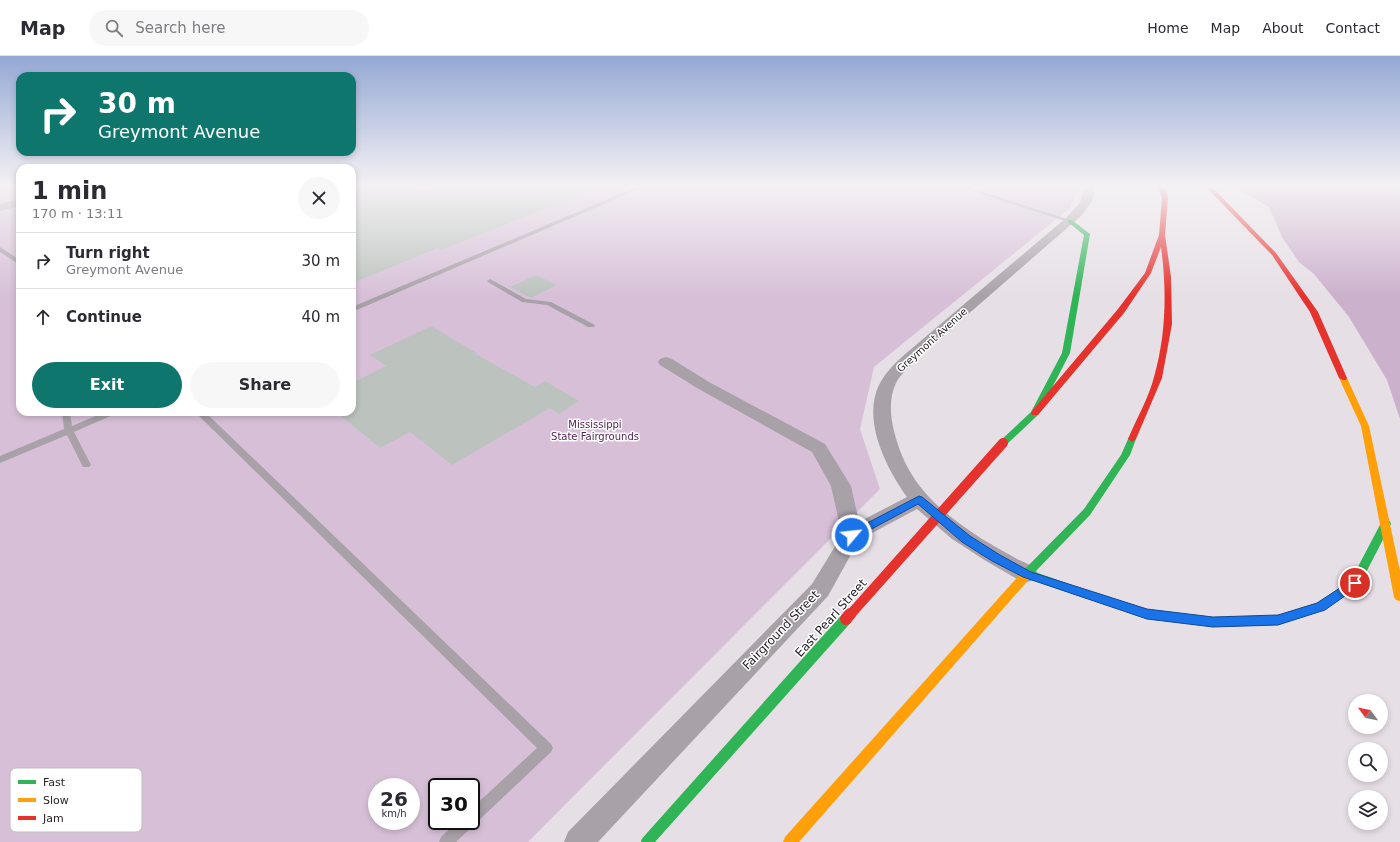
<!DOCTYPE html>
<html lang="en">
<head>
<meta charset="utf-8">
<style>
  body { margin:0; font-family:"DejaVu Sans",sans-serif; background:#f7f7f7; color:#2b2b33; height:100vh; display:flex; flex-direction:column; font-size:15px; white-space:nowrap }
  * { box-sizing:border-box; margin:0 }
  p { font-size:13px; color:#7c7c81 }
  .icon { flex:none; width:22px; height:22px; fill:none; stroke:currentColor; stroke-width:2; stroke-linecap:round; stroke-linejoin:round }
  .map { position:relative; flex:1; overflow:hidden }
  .sheet { position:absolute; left:16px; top:108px; width:340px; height:252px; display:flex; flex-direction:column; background:#fff; border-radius:12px; box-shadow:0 2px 6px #0003 }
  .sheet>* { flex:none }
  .hud { position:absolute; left:16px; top:16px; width:340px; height:84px; border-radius:12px; box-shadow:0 2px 6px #0003; background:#0f766e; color:#fff; overflow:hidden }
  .needle { width:26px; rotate:302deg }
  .buttons { position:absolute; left:1348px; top:638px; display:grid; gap:8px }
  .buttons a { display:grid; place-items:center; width:40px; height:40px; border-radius:50%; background:#fff; box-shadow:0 2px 6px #0003; font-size:20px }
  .speed { position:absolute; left:368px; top:722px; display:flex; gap:8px; font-size:20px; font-weight:700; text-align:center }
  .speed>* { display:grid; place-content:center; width:52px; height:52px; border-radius:50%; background:#fff; box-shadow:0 2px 6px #0003; line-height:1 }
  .speed small { font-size:10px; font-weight:400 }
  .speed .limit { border:2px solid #111; border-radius:6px; background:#fff; color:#111 }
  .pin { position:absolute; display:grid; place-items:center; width:34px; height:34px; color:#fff; margin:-17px; border:2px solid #fff; border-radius:50%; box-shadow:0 1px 4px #0007 }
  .me { position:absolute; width:44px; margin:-22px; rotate:62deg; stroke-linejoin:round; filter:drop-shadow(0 0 3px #0008) }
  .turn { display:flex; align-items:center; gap:14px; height:84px; padding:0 16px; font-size:18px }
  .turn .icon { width:52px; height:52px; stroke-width:2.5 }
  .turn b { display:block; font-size:28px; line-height:34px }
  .round { display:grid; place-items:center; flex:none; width:42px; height:42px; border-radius:21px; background:#f7f7f7 }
  .summary { display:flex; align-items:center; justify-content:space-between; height:68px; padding:0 16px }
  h1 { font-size:24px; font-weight:600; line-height:30px }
  .cta { display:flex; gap:8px; margin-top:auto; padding:8px 16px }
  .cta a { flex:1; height:46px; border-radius:24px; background:#0f766e; color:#fff; font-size:16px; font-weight:600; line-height:46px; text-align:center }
  .cta a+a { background:#f7f7f7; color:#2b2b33 }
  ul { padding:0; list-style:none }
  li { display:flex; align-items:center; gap:12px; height:56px; padding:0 16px; border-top:1px solid #e1e1e2 }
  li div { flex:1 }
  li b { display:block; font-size:15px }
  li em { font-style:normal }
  header { display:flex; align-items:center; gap:24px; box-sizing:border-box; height:56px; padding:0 20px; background:#fff; border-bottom:1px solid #e1e1e2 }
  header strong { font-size:19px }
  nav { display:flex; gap:22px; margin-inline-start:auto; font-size:14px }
  .search { width:280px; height:36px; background:#f7f7f7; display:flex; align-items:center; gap:10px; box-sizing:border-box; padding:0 14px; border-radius:22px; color:#7c7c81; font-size:15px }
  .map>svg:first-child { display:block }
  .green { fill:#d7c0d7; fill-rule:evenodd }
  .forest { fill:#ccb1cc }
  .building { fill:#bcc3be }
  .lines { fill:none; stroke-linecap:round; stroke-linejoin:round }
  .lane { fill:#a8a1a8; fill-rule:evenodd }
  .street { fill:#a8a1a8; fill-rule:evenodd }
  .fast { fill:#30b455; fill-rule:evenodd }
  .slow { fill:#ff9f0a; fill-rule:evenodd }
  .jam { fill:#e5322d; fill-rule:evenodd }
  .fast-bridge { stroke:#30b455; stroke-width:12 }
  .jam-bridge-far1 { stroke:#e5322d; stroke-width:10 }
  .jam-bridge { stroke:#e5322d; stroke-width:12 }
  .route { fill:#1a73e8; stroke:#114b97 }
  .labels { text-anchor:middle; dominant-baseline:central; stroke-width:3; stroke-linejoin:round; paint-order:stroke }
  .street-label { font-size:10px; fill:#272227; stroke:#fff }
  .park-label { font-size:10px; fill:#501c53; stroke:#fff }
  .near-street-label { font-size:12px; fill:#272227; stroke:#fff }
  .key { fill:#fff; stroke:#bebdbe; stroke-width:1 }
  .key-label { font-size:11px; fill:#272227 }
</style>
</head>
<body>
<header>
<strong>Map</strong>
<div class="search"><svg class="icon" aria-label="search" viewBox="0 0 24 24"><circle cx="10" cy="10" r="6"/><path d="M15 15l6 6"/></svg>Search here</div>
<nav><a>Home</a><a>Map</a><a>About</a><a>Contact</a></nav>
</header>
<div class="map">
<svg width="1400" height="786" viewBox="0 0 1400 786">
  <rect width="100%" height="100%" fill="#e6e0e6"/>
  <!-- green -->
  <path class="green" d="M 0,130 L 20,130 L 20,356 L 352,356 L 352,130 L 1080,130 L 1070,152 L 874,311 L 860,373 L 880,433 L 528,786 L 0,786 ZM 377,731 L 411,731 L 411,765 L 377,765 ZM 437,731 L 471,731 L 471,765 L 437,765 Z"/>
  <!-- forest -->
  <path class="forest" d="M 1233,130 L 1400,130 L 1400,363 L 1387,324 L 1349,261 L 1314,218 L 1299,206 L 1282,181 L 1269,151 Z"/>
  <!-- building -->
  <g class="building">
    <path d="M 352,130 L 411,130 L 424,136 L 441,130 L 602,130 L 442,194 L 438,192 L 352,227 Z"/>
    <path d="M 536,219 L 557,229 L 531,242 L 510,231 Z"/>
    <path d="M 431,270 L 477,297 L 476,298 L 535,331 L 545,325 L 579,345 L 559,358 L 550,352 L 452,409 L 410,376 L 380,392 L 336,356 L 352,356 L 352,327 L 386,310 L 370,299 Z"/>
  </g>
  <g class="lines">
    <!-- lane -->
    <g class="lane">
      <path d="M 639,130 L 646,130 L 352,256 L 352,251 Z"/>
      <path d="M 957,130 L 965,130 L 1073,165 L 1068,166 Z"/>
      <path d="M 0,191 L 20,204 L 20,209 L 0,196 Z"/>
      <path d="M 490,223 L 526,243 L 551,246 L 595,269 L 594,271 L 588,271 L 547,249 L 522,246 L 488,226 L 487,225 Z"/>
      <path d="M 62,356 L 70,356 L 72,370 L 105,356 L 116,356 L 115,358 L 74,376 L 91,409 L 89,411 L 83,411 L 67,379 L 0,407 L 0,400 L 64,373 Z"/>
      <path d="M 197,356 L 205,356 L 551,688 L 553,692 L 551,696 L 456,786 L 439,786 L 441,781 L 458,765 L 471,765 L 471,753 L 537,692 L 198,359 Z"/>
    </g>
    <!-- street -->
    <g class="street">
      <path d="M 1086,130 L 1096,130 L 1092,145 L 1082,159 L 920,300 C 912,309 901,317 896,327 C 889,342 890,359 894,375 C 907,428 938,454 982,483 C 994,490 1006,497 1019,504 C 1024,506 1031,509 1035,513 C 1036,514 1037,516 1038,518 L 1035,524 L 1027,526 L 1019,524 L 986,505 L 952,483 L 917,453 L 859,484 L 828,540 L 598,786 L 564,786 L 568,776 L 812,528 L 842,479 L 831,430 L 812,396 L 697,332 L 660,309 L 658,306 L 660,303 L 666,301 L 672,303 L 709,326 L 825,388 L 851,430 L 859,466 L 907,441 C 886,412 862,364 879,329 C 886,315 898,304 910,294 L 1066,162 L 1079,148 Z"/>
      <path d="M 20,143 L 20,150 L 0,155 L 0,148 Z"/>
    </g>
    <!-- fast -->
    <g class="fast">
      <path d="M 1068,164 L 1072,164 L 1090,178 L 1070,297 L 1038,359 L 1006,389 L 1000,389 L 999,387 L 1000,385 L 1031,356 L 1062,297 L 1084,179 L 1068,166 Z"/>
      <path d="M 1132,380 L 1136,383 L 1130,399 L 1090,459 L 1035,516 L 1072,529 L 1073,532 L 1072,535 L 1068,536 L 1023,521 L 1022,518 L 1023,515 L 1084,453 L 1121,399 L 1129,381 Z"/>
      <path d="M 1386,464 L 1390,465 L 1391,468 L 1359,530 C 1354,534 1350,537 1344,535 L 1343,532 L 1344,529 L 1351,524 L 1382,465 Z"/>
    </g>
    <!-- slow -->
    <g class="slow">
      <path d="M 1340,320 L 1343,320 L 1347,322 L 1369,370 L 1400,515 L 1400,545 L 1396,544 L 1394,541 L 1361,370 L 1339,322 Z"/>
      <path d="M 1027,514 L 1031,515 L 1032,518 L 1031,521 L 799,786 L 783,786 L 785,781 L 1023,515 Z"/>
      <path d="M 1068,528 L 1147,553 L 1213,561 L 1278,559 L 1317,547 L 1344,529 L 1348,528 L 1352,529 L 1353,532 L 1352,535 L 1325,553 L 1278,569 L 1213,571 L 1147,563 L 1064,535 L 1063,532 L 1064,529 Z"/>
    </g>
    <!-- jam -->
    <g class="jam">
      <path d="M 1158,130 L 1164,130 L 1168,142 L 1165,179 L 1171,221 L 1172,268 L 1162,322 L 1136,383 L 1132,386 L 1128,383 C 1136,364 1149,341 1154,321 C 1166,279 1167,235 1161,191 L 1151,217 L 1124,257 L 1038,359 L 1032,359 L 1031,357 L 1032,355 L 1118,253 L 1145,217 L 1159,179 L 1162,142 Z"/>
      <path d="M 1205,130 L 1211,130 L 1276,197 L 1318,256 L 1347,322 L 1346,324 L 1343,324 L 1339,322 L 1310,256 L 1272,199 Z"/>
    </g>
    <!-- fast-bridge -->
    <path class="fast-bridge" d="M 647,786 L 846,563"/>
    <!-- jam-bridge-far1 -->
    <path class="jam-bridge-far1" d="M 850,559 L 1003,387"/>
    <!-- jam-bridge -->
    <path class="jam-bridge" d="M 846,563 L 850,558"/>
  </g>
  <!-- sky -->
  <linearGradient id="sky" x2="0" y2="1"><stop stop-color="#94a8d4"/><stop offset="0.54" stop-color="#f4f1f4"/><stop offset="1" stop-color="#f4f1f4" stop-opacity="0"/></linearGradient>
  <rect width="1400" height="240" fill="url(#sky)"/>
  <!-- route -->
  <path class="route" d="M 919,440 L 922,441 L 970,480 L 1000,499 L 1031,516 L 1147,553 L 1213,561 L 1278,559 L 1317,547 L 1352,524 L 1355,523 L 1359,524 L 1361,527 L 1359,530 L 1325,554 L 1278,569 L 1213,571 L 1147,563 L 1023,521 L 992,505 L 962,486 L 918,448 L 855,482 L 848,482 L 846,479 L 848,477 Z"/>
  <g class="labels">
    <!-- street labels -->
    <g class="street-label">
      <text transform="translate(932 284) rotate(-42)">Greymont Avenue</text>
    </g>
    <!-- park labels -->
    <g class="park-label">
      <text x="595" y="368">Mississippi<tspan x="595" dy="12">State Fairgrounds</tspan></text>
    </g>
    <!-- near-street labels -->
    <g class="near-street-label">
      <text transform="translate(831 562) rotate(-48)">East Pearl Street</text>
      <text transform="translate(781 574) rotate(-46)">Fairground Street</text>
    </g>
  </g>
  <!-- legend -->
  <rect x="10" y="712" width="132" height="64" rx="6" class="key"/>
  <rect x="18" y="724" width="18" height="4" fill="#30b455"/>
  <rect x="18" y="742" width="18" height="4" fill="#ff9f0a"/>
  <rect x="18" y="760" width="18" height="4" fill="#e5322d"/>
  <g class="key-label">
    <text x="43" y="730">Fast</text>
    <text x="43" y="748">Slow</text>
    <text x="43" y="766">Jam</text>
  </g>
</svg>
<div class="buttons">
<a><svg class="needle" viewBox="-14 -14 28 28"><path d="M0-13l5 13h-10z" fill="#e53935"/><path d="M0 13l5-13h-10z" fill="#7c7c81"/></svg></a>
<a><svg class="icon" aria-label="search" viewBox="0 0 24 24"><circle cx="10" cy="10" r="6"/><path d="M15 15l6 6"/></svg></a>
<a><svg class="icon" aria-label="layers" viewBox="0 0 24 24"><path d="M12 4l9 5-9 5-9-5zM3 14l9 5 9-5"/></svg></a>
</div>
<div class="speed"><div>26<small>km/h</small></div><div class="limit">30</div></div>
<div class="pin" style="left:1355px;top:527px;background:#d93025"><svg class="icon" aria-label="arrive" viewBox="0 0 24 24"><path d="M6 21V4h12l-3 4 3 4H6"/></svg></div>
<svg class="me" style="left:852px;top:479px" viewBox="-20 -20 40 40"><circle r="17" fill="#1a73e8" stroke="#fff" stroke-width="3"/><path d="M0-11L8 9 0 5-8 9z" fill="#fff"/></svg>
<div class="hud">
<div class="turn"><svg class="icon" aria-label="right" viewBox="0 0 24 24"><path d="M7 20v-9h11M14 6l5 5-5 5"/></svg><div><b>30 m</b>Greymont Avenue</div></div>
</div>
<section class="sheet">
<div class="summary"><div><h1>1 min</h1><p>170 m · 13:11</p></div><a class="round"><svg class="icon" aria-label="close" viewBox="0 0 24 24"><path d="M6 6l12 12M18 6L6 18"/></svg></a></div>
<ul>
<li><svg class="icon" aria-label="right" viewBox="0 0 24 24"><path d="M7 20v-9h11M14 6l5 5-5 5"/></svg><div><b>Turn right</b><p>Greymont Avenue</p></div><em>30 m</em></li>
<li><svg class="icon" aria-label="ahead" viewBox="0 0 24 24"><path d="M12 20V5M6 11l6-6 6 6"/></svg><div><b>Continue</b></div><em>40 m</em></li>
</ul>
<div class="cta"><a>Exit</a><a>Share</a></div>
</section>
</div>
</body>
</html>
